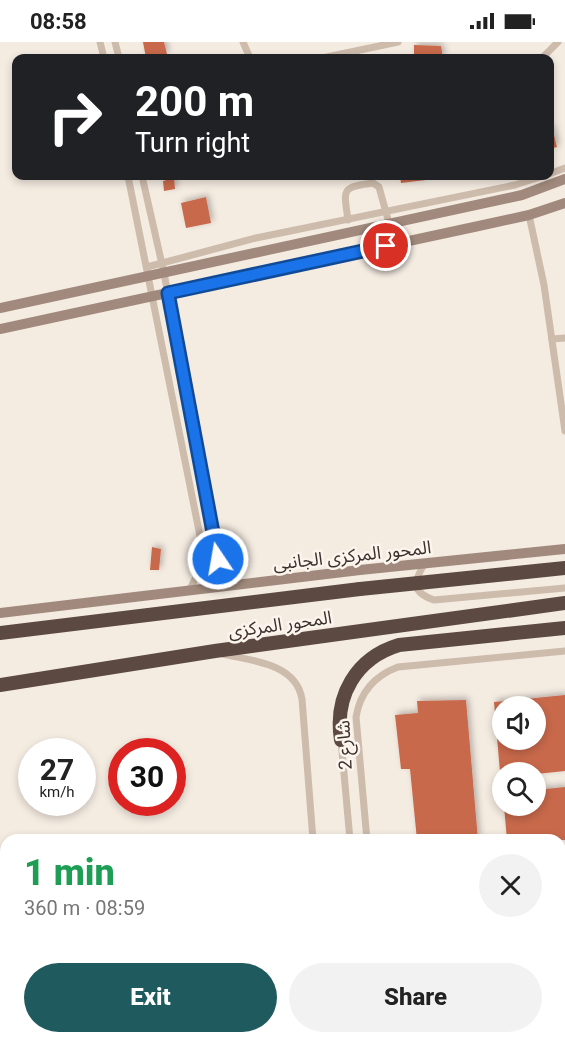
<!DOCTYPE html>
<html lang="en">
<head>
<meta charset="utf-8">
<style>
  body { margin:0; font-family:Roboto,"Noto Sans Arabic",sans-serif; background:#f2f2f2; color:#222; height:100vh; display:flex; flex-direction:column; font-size:22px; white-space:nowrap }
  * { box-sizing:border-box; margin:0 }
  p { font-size:20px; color:#767676 }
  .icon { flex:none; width:33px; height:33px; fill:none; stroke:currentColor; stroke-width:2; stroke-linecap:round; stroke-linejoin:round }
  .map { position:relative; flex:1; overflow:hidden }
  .drawer { position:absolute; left:0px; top:792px; width:566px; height:210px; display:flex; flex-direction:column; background:#fff; border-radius:18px 18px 0 0; box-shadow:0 3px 9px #0003 }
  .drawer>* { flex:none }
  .guide { position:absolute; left:12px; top:12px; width:542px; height:126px; border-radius:12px; box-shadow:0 3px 9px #0003; background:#202124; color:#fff; overflow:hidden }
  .buttons { position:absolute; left:492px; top:654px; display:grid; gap:12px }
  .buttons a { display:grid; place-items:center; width:54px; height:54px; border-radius:50%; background:#fff; box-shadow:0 3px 9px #0003; font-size:30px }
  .speed { position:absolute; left:18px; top:696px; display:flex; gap:12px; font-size:30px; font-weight:700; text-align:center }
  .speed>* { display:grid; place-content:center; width:78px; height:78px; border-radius:50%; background:#fff; box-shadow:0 3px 9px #0003; line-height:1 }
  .speed small { font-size:15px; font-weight:400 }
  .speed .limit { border:9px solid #d22; background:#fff; color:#111 }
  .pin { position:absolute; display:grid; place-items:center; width:51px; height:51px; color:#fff; margin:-26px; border:3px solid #fff; border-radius:50%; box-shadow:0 2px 6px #0007 }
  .me { position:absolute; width:66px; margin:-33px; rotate:348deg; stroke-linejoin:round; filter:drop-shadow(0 0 4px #0008) }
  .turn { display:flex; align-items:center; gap:21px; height:126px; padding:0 24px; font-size:27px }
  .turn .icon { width:78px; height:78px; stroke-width:2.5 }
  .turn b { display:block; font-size:42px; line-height:51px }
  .round { display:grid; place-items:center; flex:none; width:63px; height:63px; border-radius:32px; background:#f2f2f2 }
  .summary { display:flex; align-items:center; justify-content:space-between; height:102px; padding:0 24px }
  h1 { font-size:36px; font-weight:800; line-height:45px; color:#1e9e55 }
  .cta { display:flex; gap:12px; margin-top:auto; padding:12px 24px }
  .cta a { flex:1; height:69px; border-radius:36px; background:#1f5a5e; color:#fff; font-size:24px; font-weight:800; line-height:69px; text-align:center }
  .cta a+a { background:#f2f2f2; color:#222 }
  .status { display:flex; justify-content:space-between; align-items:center; height:42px; padding:0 30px; background:#fff; direction:ltr }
  .status svg { height:16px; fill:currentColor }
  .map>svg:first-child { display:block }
  .building { fill:#c8694b; fill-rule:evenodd; filter:url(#shadow) }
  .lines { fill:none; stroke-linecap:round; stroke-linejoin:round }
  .street { stroke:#cdbbac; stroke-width:7 }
  .secondary { stroke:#a18a7d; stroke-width:10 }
  .highway { stroke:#5c4a42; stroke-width:14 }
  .highway-bridge { stroke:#5c4a42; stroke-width:14 }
  .route-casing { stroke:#114b97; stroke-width:15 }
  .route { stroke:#1a73e8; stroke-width:10 }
  .labels { text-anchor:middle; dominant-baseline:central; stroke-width:5; stroke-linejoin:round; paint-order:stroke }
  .street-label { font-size:18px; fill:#3b302b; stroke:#fbf5ee }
</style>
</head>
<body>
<div class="status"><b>08:58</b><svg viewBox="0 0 49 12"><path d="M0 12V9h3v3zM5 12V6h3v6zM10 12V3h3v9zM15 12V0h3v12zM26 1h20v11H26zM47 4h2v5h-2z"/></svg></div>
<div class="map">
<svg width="565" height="1002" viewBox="0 0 565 1002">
  <defs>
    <filter id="shadow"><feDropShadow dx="2.5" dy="-2.5" stdDeviation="3" flood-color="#0004"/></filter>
  </defs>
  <rect width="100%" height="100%" fill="#f4ebe1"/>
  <!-- building -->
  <g class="building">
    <path d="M 143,0 L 164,0 L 167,12 L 146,16 Z"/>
    <path d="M 414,3 L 441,4 L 443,16 L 414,16 Z"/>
    <path d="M 549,85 L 552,85 L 557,105 L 549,107 Z"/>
    <path d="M 400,134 L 426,134 L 426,138 L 401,141 Z"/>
    <path d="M 174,136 L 175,147 L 164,149 L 163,139 Z"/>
    <path d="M 206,155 L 211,181 L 186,186 L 181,161 Z"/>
    <path d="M 152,505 L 161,507 L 159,528 L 150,528 Z"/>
    <path d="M 565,653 L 565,729 L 536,732 L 500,730 L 494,660 ZM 502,664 L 536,664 L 536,698 L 502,698 Z"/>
    <path d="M 466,658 L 478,798 L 417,798 L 410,727 L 401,727 L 395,673 L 418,671 L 417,659 Z"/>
    <path d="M 565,745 L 565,798 L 507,798 L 504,764 L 536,764 L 536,748 Z"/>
  </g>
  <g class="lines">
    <!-- street -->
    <g class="street">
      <path d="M 100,0 L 104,16"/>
      <path d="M 115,0 L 119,16"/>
      <path d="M 243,0 L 250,16"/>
      <path d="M 322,16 L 398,0"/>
      <path d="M 542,16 L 558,0"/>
      <path d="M 549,132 L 565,126"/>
      <path d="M 128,134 L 201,499 L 201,525 L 189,549"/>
      <path d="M 142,134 L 164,231 L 213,496 L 220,524 L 233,542"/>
      <path d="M 529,173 L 544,243 L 565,389"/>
      <path d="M 348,178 C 344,148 340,145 373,141 L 379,145 L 389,181"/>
      <path d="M 147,225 L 256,196 L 515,143 L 543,134"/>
      <path d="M 552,297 L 565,296"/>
      <path d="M 425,521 C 413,540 411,550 434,558 L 565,546"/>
      <path d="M 223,612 C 252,619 296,621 302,657 L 313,798"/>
      <path d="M 341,698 L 350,798"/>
      <path d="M 367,798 L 356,675 C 360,651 374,634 398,625 L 565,609"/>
      <path d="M 0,973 L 6,972"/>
      <path d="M 0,988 L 6,988"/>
      <path d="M 370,996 L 370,1002"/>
      <path d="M 385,996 L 385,1002"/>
    </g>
    <!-- secondary -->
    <g class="secondary">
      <path d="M 0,266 L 522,153 L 565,137"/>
      <path d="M 0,287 L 474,185 L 529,173 L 565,161"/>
      <path d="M 0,571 L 360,528 L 565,507"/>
    </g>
    <!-- highway -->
    <g class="highway">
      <path d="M 0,591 L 360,547"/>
      <path d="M 0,643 L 215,609 L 565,561"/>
      <path d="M 341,698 C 334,654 356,616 399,603 L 565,586"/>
    </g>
    <!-- highway-bridge -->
    <path class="highway-bridge" d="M 360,547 L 565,526"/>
  </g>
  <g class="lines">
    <!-- route casing -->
    <g class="route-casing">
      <path id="route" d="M 218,517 L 168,251 L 386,204"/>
    </g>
    <!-- route -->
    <use href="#route" class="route"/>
  </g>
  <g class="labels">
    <!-- street labels -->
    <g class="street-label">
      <text transform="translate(352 513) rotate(-6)">المحور المركزى الجانبى</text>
      <text transform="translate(280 582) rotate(-8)">المحور المركزى</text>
      <text transform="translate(344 703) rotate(-93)">شارع 2</text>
    </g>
  </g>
</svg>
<div class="buttons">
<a><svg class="icon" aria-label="sound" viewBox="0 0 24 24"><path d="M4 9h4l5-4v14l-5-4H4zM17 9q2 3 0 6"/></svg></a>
<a><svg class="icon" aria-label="search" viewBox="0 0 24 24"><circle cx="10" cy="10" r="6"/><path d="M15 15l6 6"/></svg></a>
</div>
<div class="speed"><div>27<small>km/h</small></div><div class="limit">30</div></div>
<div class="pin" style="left:386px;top:204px;background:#d93025"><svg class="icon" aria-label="arrive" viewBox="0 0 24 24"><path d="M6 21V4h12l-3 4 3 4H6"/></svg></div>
<svg class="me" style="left:218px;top:517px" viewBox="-20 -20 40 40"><circle r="17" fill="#1a73e8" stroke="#fff" stroke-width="3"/><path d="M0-11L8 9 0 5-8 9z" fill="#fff"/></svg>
<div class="guide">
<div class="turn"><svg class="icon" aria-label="right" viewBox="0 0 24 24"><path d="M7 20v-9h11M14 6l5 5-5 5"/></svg><div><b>200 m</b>Turn right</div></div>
</div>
<section class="drawer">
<div class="summary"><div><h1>1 min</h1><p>360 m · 08:59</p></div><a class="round"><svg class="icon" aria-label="close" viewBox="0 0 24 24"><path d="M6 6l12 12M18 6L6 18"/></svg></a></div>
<div class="cta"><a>Exit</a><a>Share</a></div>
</section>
</div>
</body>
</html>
